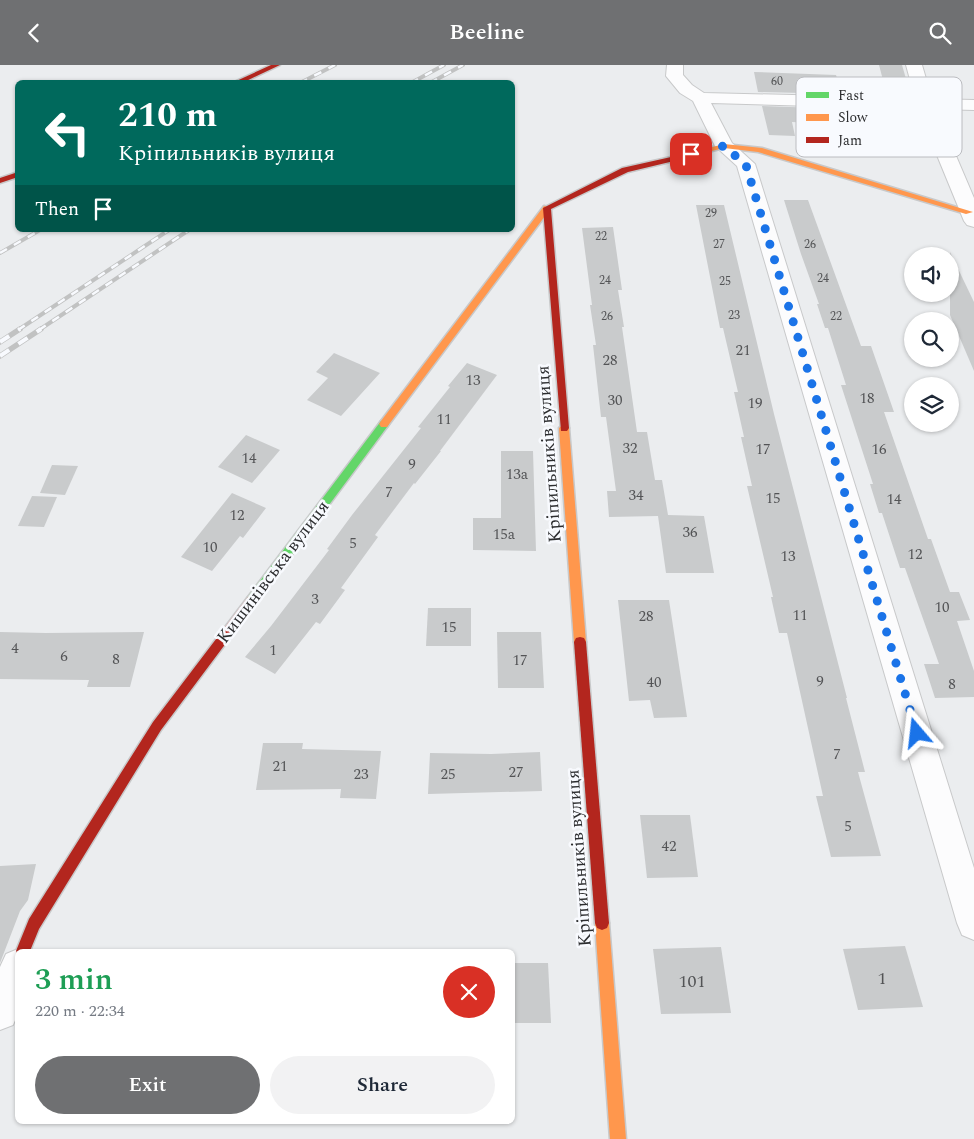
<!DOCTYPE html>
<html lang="en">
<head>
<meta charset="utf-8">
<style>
  body { margin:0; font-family:Spectral,serif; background:#f2f2f3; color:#1f2937; height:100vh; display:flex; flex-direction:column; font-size:19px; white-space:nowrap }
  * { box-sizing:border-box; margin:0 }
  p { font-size:16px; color:#747a83 }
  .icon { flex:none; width:28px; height:28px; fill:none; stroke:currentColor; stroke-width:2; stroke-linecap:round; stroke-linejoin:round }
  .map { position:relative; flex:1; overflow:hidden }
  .panel { position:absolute; left:15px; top:884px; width:500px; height:175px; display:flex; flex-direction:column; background:#fff; border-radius:8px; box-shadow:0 1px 4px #0004 }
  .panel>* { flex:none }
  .top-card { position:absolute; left:15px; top:15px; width:500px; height:152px; border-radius:8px; box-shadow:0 1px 4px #0004; background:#00695c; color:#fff; overflow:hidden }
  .controls { position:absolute; left:904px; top:182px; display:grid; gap:10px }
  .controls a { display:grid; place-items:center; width:55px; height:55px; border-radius:50%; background:#fff; box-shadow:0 1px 4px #0004; font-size:25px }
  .pin { position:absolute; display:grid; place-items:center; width:42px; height:42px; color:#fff; margin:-21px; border-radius:10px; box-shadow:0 2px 8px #0006 }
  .me { position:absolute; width:55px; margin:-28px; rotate:343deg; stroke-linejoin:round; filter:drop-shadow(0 0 4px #0008) }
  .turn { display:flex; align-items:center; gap:18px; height:105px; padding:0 20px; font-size:22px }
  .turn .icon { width:65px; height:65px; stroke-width:2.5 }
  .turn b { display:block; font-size:35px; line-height:42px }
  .then { display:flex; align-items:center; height:48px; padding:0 20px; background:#0003; gap:10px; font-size:19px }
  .round { display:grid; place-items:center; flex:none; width:52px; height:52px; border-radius:26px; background:#f2f2f3 }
  .overview { display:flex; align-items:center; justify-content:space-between; height:85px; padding:0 20px }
  h1 { font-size:30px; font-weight:600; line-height:38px; color:#1e9e55 }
  .primary-button { display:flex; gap:10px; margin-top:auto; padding:10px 20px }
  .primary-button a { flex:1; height:58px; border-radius:30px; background:#6f7072; color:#fff; font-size:20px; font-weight:600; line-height:58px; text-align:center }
  .primary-button a+a { background:#f2f2f3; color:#1f2937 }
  header { display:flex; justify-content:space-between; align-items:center; height:65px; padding:0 20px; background:#6f7072; color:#fff; font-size:22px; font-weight:600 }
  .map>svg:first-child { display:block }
  .building { fill:#c9cbcc }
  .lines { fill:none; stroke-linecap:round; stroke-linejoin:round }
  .street-casing { stroke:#c8c9ca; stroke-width:2 }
  .fast-casing { stroke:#c8c9ca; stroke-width:3 }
  .slow-casing { stroke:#c8c9ca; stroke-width:3 }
  .jam-casing { stroke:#c8c9ca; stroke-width:3 }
  .street { fill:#fcfcfd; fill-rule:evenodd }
  .fast { fill:#63d668; fill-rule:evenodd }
  .slow { fill:#ff974d; fill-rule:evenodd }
  .jam { fill:#b3261e; fill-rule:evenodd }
  .rail-far1-casing { stroke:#c1c2c2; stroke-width:4 }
  .rail-casing { stroke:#c1c2c2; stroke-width:5.5 }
  .rail-far1 { stroke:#f8fafe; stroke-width:2.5; stroke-dasharray:8; stroke-linecap:butt }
  .rail { stroke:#f8fafe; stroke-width:4; stroke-dasharray:11; stroke-linecap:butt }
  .route { stroke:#1a73e8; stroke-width:9; stroke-dasharray:0 16.2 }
  .labels { text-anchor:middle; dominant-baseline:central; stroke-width:5; stroke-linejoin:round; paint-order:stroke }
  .far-number-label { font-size:12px; fill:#535456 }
  .number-label { font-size:15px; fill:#535456 }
  .street-label { font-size:18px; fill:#2c2d2f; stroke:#f8fafe }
  .near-number-label { font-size:18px; fill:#535456 }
  .key { fill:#f8fafe; stroke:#bbbcc0; stroke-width:1 }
  .key-label { font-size:14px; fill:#2c2d2f }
</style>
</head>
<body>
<header><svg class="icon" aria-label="back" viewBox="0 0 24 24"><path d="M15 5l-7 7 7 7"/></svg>Beeline<svg class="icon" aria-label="search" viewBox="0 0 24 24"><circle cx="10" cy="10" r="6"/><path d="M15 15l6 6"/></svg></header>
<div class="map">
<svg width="974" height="1074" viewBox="0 0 974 1074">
  <rect width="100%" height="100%" fill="#ebedef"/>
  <!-- building -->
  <g class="building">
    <path d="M 879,0 L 902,0 L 911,31 L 887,30 Z"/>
    <path d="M 754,7 L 836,10 L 842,29 L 758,27 Z"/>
    <path d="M 762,41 L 847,44 L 851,60 L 792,57 L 795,71 L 769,70 Z"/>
    <path d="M 784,135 L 808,135 L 861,281 L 871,281 L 894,347 L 884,347 L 928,474 L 931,474 L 950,527 L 959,527 L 970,555 L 957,556 L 974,606 L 974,632 L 935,633 L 924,599 L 939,599 L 905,503 L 900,503 L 882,448 L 879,448 L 870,419 L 873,419 L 841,320 L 846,320 L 828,263 L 825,263 L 817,239 L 819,239 L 801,189 Z"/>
    <path d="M 696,140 L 724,140 L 774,349 L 847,633 L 846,633 L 865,707 L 858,707 L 881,791 L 831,792 L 816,731 L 823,731 L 787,568 L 779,568 L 771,532 L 773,532 L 747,421 L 752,421 L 741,372 L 744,372 L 734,327 L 738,327 L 723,263 L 720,263 Z"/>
    <path d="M 613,162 L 622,225 L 618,225 L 624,262 L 622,262 L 637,367 L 647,367 L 655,415 L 662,415 L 668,450 L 704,451 L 714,508 L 666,508 L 658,451 L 609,452 L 607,426 L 616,426 L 606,352 L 601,352 L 593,280 L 596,280 L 590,240 L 592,240 L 582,163 Z"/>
    <path d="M 950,187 L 974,237 L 974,306 L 950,250 Z"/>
    <path d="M 334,288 L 380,308 L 341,351 L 307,335 L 328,313 L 316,307 Z"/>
    <path d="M 467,298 L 497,310 L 440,386 L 441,386 L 415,419 L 414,418 L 375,470 L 378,472 L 341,523 L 345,525 L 320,559 L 316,557 L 275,609 L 245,592 L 271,561 L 329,485 L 327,484 L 352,450 L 421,363 L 418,362 L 450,322 L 448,321 Z"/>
    <path d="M 246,370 L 280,385 L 252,418 L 218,402 Z"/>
    <path d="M 501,386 L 533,386 L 536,486 L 473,485 L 473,453 L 501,453 Z"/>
    <path d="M 52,400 L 78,401 L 65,430 L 40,428 Z"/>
    <path d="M 232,428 L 266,443 L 243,473 L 240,471 L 212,506 L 181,492 Z"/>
    <path d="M 32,431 L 57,432 L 44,462 L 18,461 Z"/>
    <path d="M 618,535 L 669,535 L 687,652 L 654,653 L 650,635 L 629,636 Z"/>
    <path d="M 428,543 L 471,543 L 471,581 L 426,581 Z"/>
    <path d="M 0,567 L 46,568 L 144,567 L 130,622 L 87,622 L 89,615 L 0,614 Z"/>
    <path d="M 497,567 L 541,567 L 544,623 L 498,623 Z"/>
    <path d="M 263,678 L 303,678 L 302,684 L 381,686 L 376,734 L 340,733 L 341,724 L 256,725 Z"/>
    <path d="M 540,687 L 542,726 L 428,729 L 430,688 L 491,689 Z"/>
    <path d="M 640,750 L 690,750 L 698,812 L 647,813 Z"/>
    <path d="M 36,799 L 28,835 L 20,846 L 0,898 L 0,801 Z"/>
    <path d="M 905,881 L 923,942 L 858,945 L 843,884 Z"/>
    <path d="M 721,882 L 731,948 L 661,949 L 653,884 Z"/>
    <path d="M 512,898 L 548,898 L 551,958 L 512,958 Z"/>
  </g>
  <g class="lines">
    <!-- street casing -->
    <g class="street-casing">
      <g id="street">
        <path d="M 667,0 L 683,0 L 683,10 L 692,20 L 704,28 L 915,33 L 906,0 L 922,0 L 932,34 L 974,35 L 974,45 L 936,44 L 974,133 L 974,162 L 967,160 L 964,156 L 918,44 L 711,38 L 732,78 L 755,99 L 974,803 L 974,875 L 962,870 L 957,858 L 737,101 L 715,81 L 693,36 L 680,28 L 666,11 Z"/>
        <path d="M 18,884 L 24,886 L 18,886 L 18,948 L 13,960 L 0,965 L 0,902 L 6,889 Z"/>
      </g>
    </g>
    <!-- fast casing -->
    <g class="fast-casing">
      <path id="fast" d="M 384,355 L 387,356 L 389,359 L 387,362 L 256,538 L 252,540 L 248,538 L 246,535 L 248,532 L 381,356 Z"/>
    </g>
    <!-- slow casing -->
    <g class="slow-casing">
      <g id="slow">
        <path d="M 724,79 L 762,83 L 973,147 L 966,149 L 758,87 L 724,83 L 671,96 L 667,94 Z"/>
        <path d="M 544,141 L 551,143 L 387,362 L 381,362 L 379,359 L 381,356 Z"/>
        <path d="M 564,359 L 569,363 L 586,577 L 584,581 L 580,582 L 576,581 L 574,577 L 559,363 Z"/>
        <path d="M 602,851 L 607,853 L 609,858 L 626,1074 L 610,1074 L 595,858 L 597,853 Z"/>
      </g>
    </g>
    <!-- jam casing -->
    <g class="jam-casing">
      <g id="jam">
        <path d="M 271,0 L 280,0 L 242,18 L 232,18 Z"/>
        <path d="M 671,92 L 675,94 L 674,96 L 628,107 L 551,144 L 569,363 L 567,366 L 561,366 L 543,143 L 622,103 Z"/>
        <path d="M 18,107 L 18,112 L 0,118 L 0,113 Z"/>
        <path d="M 252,530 L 256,532 L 258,535 L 256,538 L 161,665 L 39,864 L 30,886 L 18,886 L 18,890 L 16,886 L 29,854 L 153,657 L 248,532 Z"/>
        <path d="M 580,572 L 584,573 L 586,577 L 609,858 L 607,863 L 602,865 L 597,863 L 595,858 L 574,577 L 576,573 Z"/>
      </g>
    </g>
    <!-- street -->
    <use href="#street" class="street"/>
    <!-- fast -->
    <use href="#fast" class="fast"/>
    <!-- slow -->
    <use href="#slow" class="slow"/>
    <!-- jam -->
    <use href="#jam" class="jam"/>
    <!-- rail-far1 casing -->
    <g class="rail-far1-casing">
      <g id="rail-far1">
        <path d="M 300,18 L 335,0"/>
        <path d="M 411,18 L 444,0"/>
        <path d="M 430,18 L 463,0"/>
        <path d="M 0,188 L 40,165"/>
        <path d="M 18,265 L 169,165"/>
        <path d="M 39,265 L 189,165"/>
      </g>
    </g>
    <!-- rail casing -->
    <g class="rail-casing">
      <g id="rail">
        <path d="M 0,277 L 20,264"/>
        <path d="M 0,291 L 41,264"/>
      </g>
    </g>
    <!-- rail-far1 -->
    <use href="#rail-far1" class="rail-far1"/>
    <!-- rail -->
    <use href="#rail" class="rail"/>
  </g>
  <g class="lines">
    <!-- route -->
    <path class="route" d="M 691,89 L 724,81 L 746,100 L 917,668"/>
  </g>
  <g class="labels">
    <!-- far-number labels -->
    <g class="far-number-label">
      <text x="777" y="16">60</text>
      <text x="711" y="148">29</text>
      <text x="601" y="171">22</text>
      <text x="719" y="179">27</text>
      <text x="810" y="179">26</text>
      <text x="823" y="213">24</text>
      <text x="605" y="215">24</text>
      <text x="725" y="216">25</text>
      <text x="734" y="250">23</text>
      <text x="607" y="251">26</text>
      <text x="836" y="251">22</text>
    </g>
    <!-- number labels -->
    <g class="number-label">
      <text x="743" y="285">21</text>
      <text x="610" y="295">28</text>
      <text x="473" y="315">13</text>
      <text x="867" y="333">18</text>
      <text x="615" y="335">30</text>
      <text x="755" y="338">19</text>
      <text x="444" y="354">11</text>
      <text x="630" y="383">32</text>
      <text x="763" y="384">17</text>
      <text x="879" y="384">16</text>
      <text x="249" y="393">14</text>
      <text x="412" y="399">9</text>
      <text x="517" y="409">13а</text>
      <text x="389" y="427">7</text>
      <text x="636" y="430">34</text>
      <text x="773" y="433">15</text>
      <text x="894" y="434">14</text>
      <text x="237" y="450">12</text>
      <text x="690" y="467">36</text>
      <text x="504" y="469">15а</text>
      <text x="353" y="478">5</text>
      <text x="210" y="482">10</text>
      <text x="915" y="489">12</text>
      <text x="788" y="491">13</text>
      <text x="315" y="534">3</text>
      <text x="942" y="542">10</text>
      <text x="800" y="550">11</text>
      <text x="646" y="551">28</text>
      <text x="449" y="562">15</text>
      <text x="15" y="583">4</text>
      <text x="273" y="585">1</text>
      <text x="64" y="591">6</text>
      <text x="116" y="594">8</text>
      <text x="520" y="595">17</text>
      <text x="820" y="616">9</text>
      <text x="654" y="617">40</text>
      <text x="952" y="619">8</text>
      <text x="837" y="689">7</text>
      <text x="280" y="701">21</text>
      <text x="516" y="707">27</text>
      <text x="361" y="709">23</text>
      <text x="448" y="709">25</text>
      <text x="848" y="761">5</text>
      <text x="669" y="781">42</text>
    </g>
    <!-- street labels -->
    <g class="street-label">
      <text transform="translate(549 389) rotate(-94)">Кріпильників вулиця</text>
      <text transform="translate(273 507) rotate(-53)">Кишинівська вулиця</text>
      <text transform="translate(579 793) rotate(-94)">Кріпильників вулиця</text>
    </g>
    <!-- near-number labels -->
    <g class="near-number-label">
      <text x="882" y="913">1</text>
      <text x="692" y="916">101</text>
    </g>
  </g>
  <!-- legend -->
  <rect x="796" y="12" width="166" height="80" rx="8" class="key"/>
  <rect x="806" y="27" width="23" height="6" fill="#63d668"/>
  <rect x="806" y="49" width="23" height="7" fill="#ff974d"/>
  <rect x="806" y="72" width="23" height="6" fill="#b3261e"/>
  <g class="key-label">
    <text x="838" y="35">Fast</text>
    <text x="838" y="57">Slow</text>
    <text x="838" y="80">Jam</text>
  </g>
</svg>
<div class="controls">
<a><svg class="icon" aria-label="sound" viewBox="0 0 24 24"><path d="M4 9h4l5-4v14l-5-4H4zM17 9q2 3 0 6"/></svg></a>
<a><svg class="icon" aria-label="search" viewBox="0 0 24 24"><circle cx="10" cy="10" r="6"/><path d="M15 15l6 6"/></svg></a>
<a><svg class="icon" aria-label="layers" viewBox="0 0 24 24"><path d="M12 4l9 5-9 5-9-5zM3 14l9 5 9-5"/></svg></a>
</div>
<div class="pin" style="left:691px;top:89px;background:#d93025"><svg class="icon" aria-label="arrive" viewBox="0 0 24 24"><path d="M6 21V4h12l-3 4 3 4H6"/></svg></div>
<svg class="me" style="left:917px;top:668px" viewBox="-20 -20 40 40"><path d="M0-17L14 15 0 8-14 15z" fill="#1a73e8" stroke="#fff" stroke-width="4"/></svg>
<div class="top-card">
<div class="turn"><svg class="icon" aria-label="left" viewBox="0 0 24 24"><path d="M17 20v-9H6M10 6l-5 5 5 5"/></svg><div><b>210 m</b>Кріпильників вулиця</div></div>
<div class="then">Then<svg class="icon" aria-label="arrive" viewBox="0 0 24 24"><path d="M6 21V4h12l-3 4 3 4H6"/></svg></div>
</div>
<section class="panel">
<div class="overview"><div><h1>3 min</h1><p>220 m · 22:34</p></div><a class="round" style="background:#d93025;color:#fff"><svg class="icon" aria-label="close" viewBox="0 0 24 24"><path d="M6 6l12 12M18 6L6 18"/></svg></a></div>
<div class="primary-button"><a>Exit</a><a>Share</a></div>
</section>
</div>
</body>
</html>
